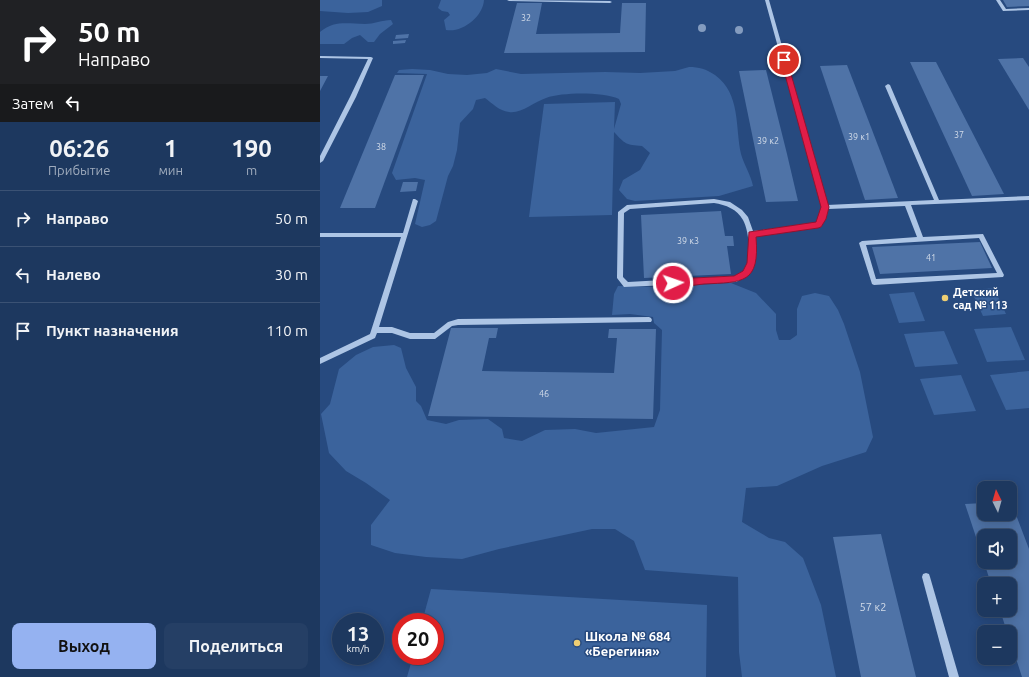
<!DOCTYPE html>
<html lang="ru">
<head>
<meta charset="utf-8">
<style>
  body { margin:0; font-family:Ubuntu,sans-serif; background:#253f65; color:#f1f3f6; height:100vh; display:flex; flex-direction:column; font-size:15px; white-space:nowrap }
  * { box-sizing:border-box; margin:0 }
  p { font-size:13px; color:#a0acbd }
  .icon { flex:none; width:22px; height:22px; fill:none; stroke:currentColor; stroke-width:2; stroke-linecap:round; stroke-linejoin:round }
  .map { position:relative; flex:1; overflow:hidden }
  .drawer { display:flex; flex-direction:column; background:#1d385f; width:320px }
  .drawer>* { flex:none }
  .guide { background:#202124; color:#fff; overflow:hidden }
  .needle { width:26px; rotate:355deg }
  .buttons { position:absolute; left:657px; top:481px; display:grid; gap:8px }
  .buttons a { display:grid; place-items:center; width:40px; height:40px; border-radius:8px; background:#1d385f; box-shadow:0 2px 10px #0003,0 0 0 1px #3b5274; font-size:20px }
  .speed { position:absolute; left:12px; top:613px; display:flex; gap:8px; font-size:20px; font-weight:700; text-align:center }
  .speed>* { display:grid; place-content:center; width:52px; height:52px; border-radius:50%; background:#1d385f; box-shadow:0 2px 10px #0003,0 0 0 1px #3b5274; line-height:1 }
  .speed small { font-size:10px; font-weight:400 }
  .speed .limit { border:6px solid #d22; background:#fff; color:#111 }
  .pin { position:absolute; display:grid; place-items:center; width:34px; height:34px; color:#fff; margin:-17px; border:2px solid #fff; border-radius:50%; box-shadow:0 1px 4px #0007 }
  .me { position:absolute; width:44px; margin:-22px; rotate:87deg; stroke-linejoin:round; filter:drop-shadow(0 0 3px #0008) }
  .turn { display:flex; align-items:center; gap:14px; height:84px; padding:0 12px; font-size:18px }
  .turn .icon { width:52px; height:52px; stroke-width:2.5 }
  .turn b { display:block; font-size:28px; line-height:34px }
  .then { display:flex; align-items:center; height:38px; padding:0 12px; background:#0003; gap:8px; font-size:15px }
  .eta { display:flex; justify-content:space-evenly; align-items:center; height:68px; text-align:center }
  .eta b { font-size:24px; font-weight:700; line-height:28px }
  .cta { display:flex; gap:8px; margin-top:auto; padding:8px 12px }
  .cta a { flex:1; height:46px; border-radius:8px; background:#95b2f1; color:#111; font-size:16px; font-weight:700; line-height:46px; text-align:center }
  .cta a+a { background:#253f65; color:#f1f3f6 }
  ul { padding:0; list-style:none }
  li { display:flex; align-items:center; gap:12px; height:56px; padding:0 12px; border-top:1px solid #3b5274 }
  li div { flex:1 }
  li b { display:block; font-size:15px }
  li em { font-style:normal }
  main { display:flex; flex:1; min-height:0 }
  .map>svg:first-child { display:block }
  .green { fill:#3b639c }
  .building { fill:#4f73a7 }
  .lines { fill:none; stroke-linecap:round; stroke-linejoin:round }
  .minor { fill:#adc5e5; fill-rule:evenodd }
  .tree { fill:#849cbf }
  .route { fill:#e11d48; stroke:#92132f }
  .poi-dot { fill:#eece73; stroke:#274a7f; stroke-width:1.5 }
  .labels { text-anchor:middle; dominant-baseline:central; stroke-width:3; stroke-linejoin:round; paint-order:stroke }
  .number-label { font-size:9px; fill:#d3dce9 }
  .poi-label { font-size:11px; font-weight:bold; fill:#fff; stroke:#274a7f; text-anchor:start }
  .near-number-label { font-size:11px; fill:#d3dce9 }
  .near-poi-label { font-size:13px; font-weight:bold; fill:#fff; stroke:#274a7f; text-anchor:start }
</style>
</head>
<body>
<main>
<section class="drawer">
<div class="guide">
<div class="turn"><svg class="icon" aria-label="right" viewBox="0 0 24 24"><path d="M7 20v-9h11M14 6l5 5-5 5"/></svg><div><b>50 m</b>Направо</div></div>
<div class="then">Затем<svg class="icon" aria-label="left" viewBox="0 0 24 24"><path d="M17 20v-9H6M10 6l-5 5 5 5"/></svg></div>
</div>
<div class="eta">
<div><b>06:26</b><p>Прибытие</p></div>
<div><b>1</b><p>мин</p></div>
<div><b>190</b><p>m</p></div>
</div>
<ul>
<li><svg class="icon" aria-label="right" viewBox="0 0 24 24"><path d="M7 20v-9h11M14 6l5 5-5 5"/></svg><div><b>Направо</b></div><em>50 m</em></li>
<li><svg class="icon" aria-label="left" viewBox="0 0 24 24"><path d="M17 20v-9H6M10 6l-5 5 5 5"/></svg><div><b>Налево</b></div><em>30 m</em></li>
<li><svg class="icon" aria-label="arrive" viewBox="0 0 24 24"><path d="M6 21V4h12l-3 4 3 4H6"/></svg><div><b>Пункт назначения</b></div><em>110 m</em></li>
</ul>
<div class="cta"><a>Выход</a><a>Поделиться</a></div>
</section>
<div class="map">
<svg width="709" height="677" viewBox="0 0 709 677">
  <rect width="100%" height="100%" fill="#274a7f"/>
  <!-- green -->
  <g class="green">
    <path d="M 0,0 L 62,0 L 62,6 L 48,12 L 28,13 L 0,11 Z"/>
    <path d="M 121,0 L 164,0 C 163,17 142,33 126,30 L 124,20 L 130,15 L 128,12 L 122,11 L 118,8 Z"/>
    <path d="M 71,20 L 73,24 L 60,34 L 54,42 L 48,42 L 40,35 L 32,38 L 24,44 L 0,44 L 0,32 C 15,20 27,24 45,24 C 54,24 62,20 71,20 Z"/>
    <path d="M 369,67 C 379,67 386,69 395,75 C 421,94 415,127 421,154 C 424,165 431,175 433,186 L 399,196 L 315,201 L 307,199 L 299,190 L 303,180 L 320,170 L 330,153 L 322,146 C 306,145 305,144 294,132 L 292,215 L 209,217 L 224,104 L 295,102 L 294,129 L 301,104 L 299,99 C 282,92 244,92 226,98 C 214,102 201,114 189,112 C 179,111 172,103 165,98 L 156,100 L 153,109 L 140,123 L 137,150 L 133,166 L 128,176 L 116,221 L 110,225 L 102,227 L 95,224 L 105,180 L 95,178 L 76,180 L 72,173 L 107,74 L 77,73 L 79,70 L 92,69 L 110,70 L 128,74 L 147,75 L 167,73 L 176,69 L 201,74 L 285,72 L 320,73 L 355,71 Z"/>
    <path d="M 411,283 L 436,293 L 456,314 L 456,330 L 459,340 L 470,340 L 477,335 L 477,309 L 482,296 L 495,293 L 509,296 L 518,310 L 524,324 L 540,372 L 553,437 L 546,452 L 502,466 L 457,486 L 426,488 L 422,522 L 449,538 L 465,542 L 483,558 L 501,605 L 516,677 L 422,677 L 419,652 L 418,577 L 325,570 L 314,541 L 295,529 L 272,529 L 179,549 L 142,559 L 106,557 L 75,553 L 51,545 L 51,525 L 70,500 L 46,483 L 26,471 L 9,453 L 1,414 L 10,404 L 19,369 L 36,355 L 53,347 L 74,345 L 81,348 L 86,368 L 96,387 L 96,401 L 101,406 L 107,420 L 126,424 L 139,420 L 168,419 L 182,429 L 184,438 L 202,441 L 225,430 L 255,429 L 276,433 L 334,427 L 340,410 L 342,330 L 334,323 L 333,317 L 310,314 L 292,315 L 294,294 L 298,286 L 337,287 Z"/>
    <path d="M 674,288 L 686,314 L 663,316 L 651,290 Z"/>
    <path d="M 594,292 L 605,321 L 579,323 L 569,294 Z"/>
    <path d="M 691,327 L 705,360 L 667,362 L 654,329 Z"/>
    <path d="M 624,331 L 638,364 L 595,367 L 584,334 Z"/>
    <path d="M 709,371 L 709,408 L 686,410 L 670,375 Z"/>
    <path d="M 641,375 L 656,411 L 614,415 L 600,379 Z"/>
    <path d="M 111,589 L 387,605 L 386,677 L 87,677 L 93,656 L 115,656 L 115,622 L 102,622 Z"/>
  </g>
  <!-- building -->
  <g class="building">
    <path d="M 683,0 L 709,0 L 709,6 L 687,7 Z"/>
    <path d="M 197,3 L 222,3 L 216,34 L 300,33 L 302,3 L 326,3 L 325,52 L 184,53 Z"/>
    <path d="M 89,34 L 88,38 L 75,39 L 76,35 Z"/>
    <path d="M 86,40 L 85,43 L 73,44 L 73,41 Z"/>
    <path d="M 703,58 L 709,67 L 709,110 L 678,59 Z"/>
    <path d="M 590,62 L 616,62 L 684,194 L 652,196 Z"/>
    <path d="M 527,65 L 549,122 L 578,198 L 545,200 L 500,66 Z"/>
    <path d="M 446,70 L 467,154 L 478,201 L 446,202 L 419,71 Z"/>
    <path d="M 75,75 L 104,75 L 55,208 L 20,208 Z"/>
    <path d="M 0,76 L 8,76 L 0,91 Z"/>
    <path d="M 83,182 L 98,182 L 96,191 L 80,192 Z"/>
    <path d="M 401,211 L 405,236 L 413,236 L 414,246 L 407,246 L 411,274 L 324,278 L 321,215 Z"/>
    <path d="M 660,242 L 672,268 L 560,274 L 552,247 Z"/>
    <path d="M 131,328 L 178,328 L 176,338 L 169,338 L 162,371 L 294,373 L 297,338 L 288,338 L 289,329 L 336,329 L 333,419 L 108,416 Z"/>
    <path d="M 690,499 L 709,549 L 709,677 L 702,677 L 690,640 L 690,632 L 687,632 L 680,610 L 690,610 L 690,584 L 671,584 L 664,562 L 690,562 L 690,536 L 664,536 L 664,561 L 645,504 L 664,503 L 664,514 L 690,514 Z"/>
    <path d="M 561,534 L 570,572 L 596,677 L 541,677 L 513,537 Z"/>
  </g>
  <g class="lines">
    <!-- minor -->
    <g class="minor">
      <path d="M 187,0 L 290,1 L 292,2 L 290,3 L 189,1 Z"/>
      <path d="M 445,0 L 449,0 L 507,205 L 614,200 L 565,86 L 568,84 L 570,85 L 619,200 L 709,196 L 709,200 L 591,205 L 603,237 L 663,234 L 684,275 L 683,277 L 554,285 L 552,284 L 539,243 L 542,241 L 597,237 L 585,206 L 508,209 L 507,215 L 501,227 L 434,236 C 435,250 435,262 429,275 L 416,282 L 304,287 L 297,278 L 298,212 L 307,205 L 394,199 L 410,202 L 422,210 L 428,217 L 433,231 L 497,223 L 501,215 L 502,207 ZM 394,203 C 406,205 417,209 423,220 C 429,230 433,264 423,272 C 421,274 418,275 415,276 L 308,282 L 303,277 L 304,213 L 310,209 ZM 659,238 L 677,273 L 556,279 L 546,245 Z"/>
      <path d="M 676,0 L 680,0 L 686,9 L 709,8 L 709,10 L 683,11 Z"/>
      <path d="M 0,56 L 51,57 L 53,58 L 36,97 L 3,161 L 0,163 L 0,156 L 30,97 L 48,59 L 0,58 Z"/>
      <path d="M 93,199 L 95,199 L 98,201 L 59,327 L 72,327 L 90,333 L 114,333 L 128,322 L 138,319 L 329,317 L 331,318 L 332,320 L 331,322 L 138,325 L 132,326 L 115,339 L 90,339 L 72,333 L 57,333 L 55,338 L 0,364 L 0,358 L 50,334 L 81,237 L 0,237 L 0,233 L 83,233 Z"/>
      <path d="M 606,573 L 609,574 L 610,577 L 639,677 L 629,677 L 602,577 L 603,574 Z"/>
    </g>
  </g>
  <!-- trees -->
  <g class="tree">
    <circle cx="382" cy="28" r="4"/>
    <circle cx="419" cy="30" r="4"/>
  </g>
  <!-- route -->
  <path class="route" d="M 462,58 L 467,60 L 509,207 L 506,219 L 501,227 L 498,228 L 436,237 C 440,284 423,282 384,284 C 374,285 360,288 350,285 L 349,283 L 353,279 L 414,276 L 423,271 L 427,263 L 429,232 L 496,222 L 501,207 L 461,60 Z"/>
  <!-- markers -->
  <g class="poi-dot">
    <circle cx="625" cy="298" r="4"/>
    <circle cx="257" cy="643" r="4"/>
  </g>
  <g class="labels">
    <!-- number labels -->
    <g class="number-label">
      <text x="206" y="18">32</text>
      <text x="639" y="135">37</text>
      <text x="539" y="137">39 к1</text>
      <text x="448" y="141">39 к2</text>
      <text x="61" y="147">38</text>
      <text x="368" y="241">39 к3</text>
      <text x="611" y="258">41</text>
      <text x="224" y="394">46</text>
    </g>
    <!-- poi labels -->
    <g class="poi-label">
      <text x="633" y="292">Детский<tspan x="633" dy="13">сад № 113</tspan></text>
    </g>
    <!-- near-number labels -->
    <g class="near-number-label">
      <text x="553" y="607">57 к2</text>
    </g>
    <!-- near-poi labels -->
    <g class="near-poi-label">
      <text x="265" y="636">Школа № 684<tspan x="265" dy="15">«Берегиня»</tspan></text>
    </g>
  </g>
</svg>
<div class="buttons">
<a><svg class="needle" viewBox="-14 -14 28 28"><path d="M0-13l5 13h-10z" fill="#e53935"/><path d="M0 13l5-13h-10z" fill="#a0acbd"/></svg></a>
<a><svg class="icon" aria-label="sound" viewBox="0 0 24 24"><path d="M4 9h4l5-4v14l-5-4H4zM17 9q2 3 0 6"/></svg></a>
<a>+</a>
<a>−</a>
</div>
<div class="speed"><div>13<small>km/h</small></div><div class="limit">20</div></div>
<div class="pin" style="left:464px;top:60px;background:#d93025"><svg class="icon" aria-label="arrive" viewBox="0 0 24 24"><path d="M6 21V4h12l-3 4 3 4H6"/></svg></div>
<svg class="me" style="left:353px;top:283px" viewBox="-20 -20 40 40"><circle r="17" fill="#e11d48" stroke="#fff" stroke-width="3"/><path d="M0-11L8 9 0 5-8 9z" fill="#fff"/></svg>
</div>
</main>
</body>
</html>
